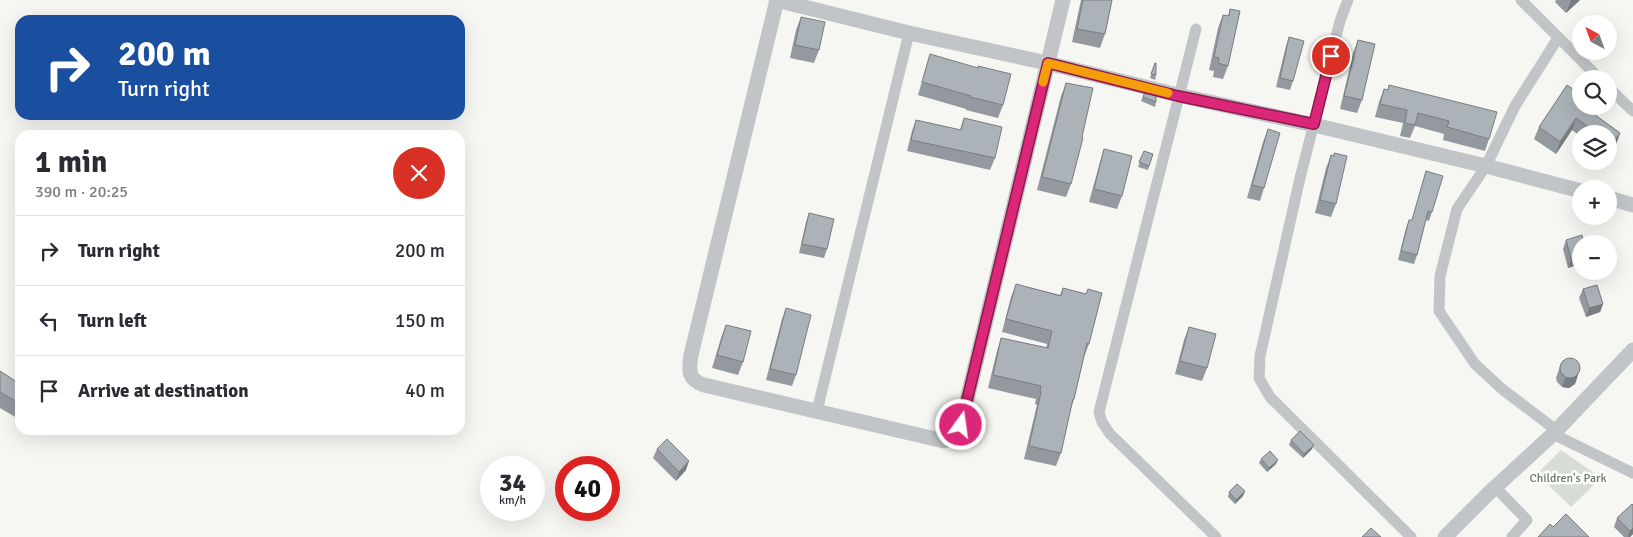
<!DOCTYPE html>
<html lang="en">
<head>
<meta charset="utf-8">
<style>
  body { margin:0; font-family:Signika,sans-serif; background:#f2f2f3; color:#2b2b33; height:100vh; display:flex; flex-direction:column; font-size:19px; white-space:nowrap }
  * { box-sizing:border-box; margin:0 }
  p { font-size:16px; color:#7c7c81 }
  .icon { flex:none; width:28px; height:28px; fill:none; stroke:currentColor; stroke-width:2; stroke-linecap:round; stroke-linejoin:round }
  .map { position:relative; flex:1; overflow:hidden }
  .drawer { position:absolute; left:15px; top:130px; width:450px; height:305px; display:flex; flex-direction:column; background:#fff; border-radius:15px; box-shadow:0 5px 20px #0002 }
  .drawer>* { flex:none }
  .top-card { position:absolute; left:15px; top:15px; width:450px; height:105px; border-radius:15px; box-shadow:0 5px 20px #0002; background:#1a4fa0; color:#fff; overflow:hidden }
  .needle { width:32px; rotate:319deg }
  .tools { position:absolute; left:1572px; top:15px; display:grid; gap:10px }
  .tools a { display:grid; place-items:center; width:45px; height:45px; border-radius:50%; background:#fff; box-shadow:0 5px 20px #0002; font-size:25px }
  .speed { position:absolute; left:480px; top:456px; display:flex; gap:10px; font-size:25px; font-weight:700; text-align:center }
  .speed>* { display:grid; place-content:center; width:65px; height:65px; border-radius:50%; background:#fff; box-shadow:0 5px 20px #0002; line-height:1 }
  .speed small { font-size:12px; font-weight:400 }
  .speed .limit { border:8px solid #d22; background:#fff; color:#111 }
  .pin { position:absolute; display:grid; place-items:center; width:42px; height:42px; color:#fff; margin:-21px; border:2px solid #fff; border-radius:50%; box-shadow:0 1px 5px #0007 }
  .me { position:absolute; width:55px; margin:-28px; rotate:14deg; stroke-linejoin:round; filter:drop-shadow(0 0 4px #0008) }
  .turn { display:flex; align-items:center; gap:18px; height:105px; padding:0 20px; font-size:22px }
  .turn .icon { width:65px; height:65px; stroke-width:2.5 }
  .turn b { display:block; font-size:35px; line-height:42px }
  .round { display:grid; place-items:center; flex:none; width:52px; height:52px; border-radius:26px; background:#f2f2f3 }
  .headline { display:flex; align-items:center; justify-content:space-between; height:85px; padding:0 20px }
  h1 { font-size:30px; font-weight:700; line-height:38px }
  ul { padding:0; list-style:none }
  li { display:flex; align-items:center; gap:15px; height:70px; padding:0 20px; border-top:1px solid #e1e1e2 }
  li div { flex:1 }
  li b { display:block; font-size:19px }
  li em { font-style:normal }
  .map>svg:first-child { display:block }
  .green { fill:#d7ddd4 }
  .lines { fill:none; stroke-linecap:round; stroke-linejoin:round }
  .minor { stroke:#c1c5c8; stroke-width:11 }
  .tertiary { stroke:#c1c5c8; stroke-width:15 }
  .wall { fill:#93999e }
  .shaded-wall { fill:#787d81 }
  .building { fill:#abb2b8; stroke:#787d81 }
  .route-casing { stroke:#8e194d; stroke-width:12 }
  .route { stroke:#db2777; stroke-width:9 }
  .slow { stroke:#f59e0b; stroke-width:9 }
  .labels { text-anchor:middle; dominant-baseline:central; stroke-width:5; stroke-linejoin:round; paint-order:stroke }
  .park-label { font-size:12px; fill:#687b64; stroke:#fff }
</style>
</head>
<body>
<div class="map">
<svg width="1633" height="537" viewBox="0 0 1633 537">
  <rect width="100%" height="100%" fill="#f6f6f3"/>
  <!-- green -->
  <path class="green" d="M 1561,450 L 1601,478 L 1571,507 L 1537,474 Z"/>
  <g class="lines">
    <!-- minor -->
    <g class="minor">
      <path d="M 1348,0 L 1340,21 L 1300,178 L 1260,356 L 1259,378 L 1270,397 L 1411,537"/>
      <path d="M 1521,0 L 1600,79"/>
      <path d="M 1196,29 L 1099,412 L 1102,422 L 1110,434 L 1216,537"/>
      <path d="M 1609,88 L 1633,111"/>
      <path d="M 817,411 L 909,33"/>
      <path d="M 1556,430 L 1502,389 L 1475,364 L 1439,311 L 1440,276 L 1457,209 L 1486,166 L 1515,106 L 1558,38"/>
      <path d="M 1553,434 L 1633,473"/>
      <path d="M 1495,487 L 1527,520 L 1512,537"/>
    </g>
    <!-- tertiary -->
    <g class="tertiary">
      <path d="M 776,0 L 909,33 L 1047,63 L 1178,95 L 1314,125 L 1486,166 L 1581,191"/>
      <path d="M 777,0 L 691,355 C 689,370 687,379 704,385 L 944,441 C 954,439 957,435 961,425 L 1063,0"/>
      <path d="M 1609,198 L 1633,205"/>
      <path d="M 1445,537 L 1490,492 L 1553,434 L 1633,350"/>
    </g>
  </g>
  <!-- wall -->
  <g class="wall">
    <path d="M 1081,0 L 1112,0 L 1105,34 L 1100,48 L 1072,42 Z"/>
    <path d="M 1556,0 L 1580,0 L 1566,13 L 1555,2 Z"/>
    <path d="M 1230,9 L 1228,66 L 1223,79 L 1213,77 L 1214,71 L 1209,70 L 1218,28 L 1223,15 L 1228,16 Z"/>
    <path d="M 801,17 L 819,50 L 814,63 L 790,58 L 796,30 Z"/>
    <path d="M 1289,37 L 1293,81 L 1290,90 L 1276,87 L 1286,46 Z"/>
    <path d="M 1358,40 L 1362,100 L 1357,113 L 1340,109 L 1353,53 Z"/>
    <path d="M 930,54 L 1003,105 L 998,118 L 966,110 L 966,109 L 918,95 L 926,67 Z"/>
    <path d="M 1155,63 L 1156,75 L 1155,80 L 1150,78 Z"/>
    <path d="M 1066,83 L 1071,184 L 1066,197 L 1037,190 L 1061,96 Z"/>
    <path d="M 1389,85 L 1489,139 L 1485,151 L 1443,140 L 1444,134 L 1415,126 L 1410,138 L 1400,136 L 1403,123 L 1375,117 L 1379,102 L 1384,89 L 1388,90 Z"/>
    <path d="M 1567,85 L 1581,95 L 1581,106 L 1586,106 L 1586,108 L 1620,133 L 1616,145 L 1609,155 L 1609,134 L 1581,134 L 1581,137 L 1572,130 L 1556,154 L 1534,139 L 1539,127 Z"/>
    <path d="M 1145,92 L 1156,102 L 1155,107 L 1141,101 Z"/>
    <path d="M 964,118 L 995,158 L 990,170 L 907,151 L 912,131 L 916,120 L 960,130 Z"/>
    <path d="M 1268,129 L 1264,188 L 1260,201 L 1247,198 L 1263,142 Z"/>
    <path d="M 1104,149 L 1122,196 L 1117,209 L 1089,202 L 1100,162 Z"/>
    <path d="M 1144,151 L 1153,154 L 1148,170 L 1138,167 Z"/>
    <path d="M 1331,155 L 1333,156 L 1336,204 L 1331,217 L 1315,213 L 1326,168 Z"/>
    <path d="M 1426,171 L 1432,212 L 1429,221 L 1426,220 L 1417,255 L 1414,264 L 1398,260 L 1406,228 L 1409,220 L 1412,220 Z"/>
    <path d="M 809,213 L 827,249 L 824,258 L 799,253 L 806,222 Z"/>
    <path d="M 1566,240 L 1584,244 L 1568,268 L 1563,249 Z"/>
    <path d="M 1016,284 L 1060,295 L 1063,288 L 1086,294 L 1088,289 L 1089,344 L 1084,357 L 1074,399 L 1070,411 L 1061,453 L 1056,466 L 1024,459 L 1037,405 L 1035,404 L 1036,399 L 988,388 L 997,351 L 1001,338 L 1046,348 L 1047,344 L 1002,332 L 1011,297 Z"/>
    <path d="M 1583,289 L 1603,304 L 1600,312 L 1586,317 L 1579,298 Z"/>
    <path d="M 786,308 L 796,375 L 792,386 L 766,380 L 782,319 Z"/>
    <path d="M 726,325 L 743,362 L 738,375 L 712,368 L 721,338 Z"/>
    <path d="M 1189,327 L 1207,368 L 1202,381 L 1175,374 L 1184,340 Z"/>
    <path d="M 1561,363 L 1580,369 L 1575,384 L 1569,388 L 1562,387 L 1557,382 L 1556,378 Z"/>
    <path d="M 0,371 L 20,384 L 20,413 L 17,418 L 0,408 Z"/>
    <path d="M 1291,440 L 1312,449 L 1303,458 L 1289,445 Z"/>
    <path d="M 657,449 L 686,470 L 676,481 L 653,458 Z"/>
    <path d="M 1261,459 L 1276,464 L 1267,472 L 1259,463 Z"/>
    <path d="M 1245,491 L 1243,496 L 1235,504 L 1228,497 L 1229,492 Z"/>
    <path d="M 1633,505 L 1633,534 L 1630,537 L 1624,537 L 1614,527 L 1617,518 Z"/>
  </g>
  <!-- shaded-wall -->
  <g class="shaded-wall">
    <path d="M 1571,0 L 1580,0 L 1566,13 Z"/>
    <path d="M 1576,118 L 1572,130 L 1556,154 L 1560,142 Z"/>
    <path d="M 1620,133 L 1616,145 L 1609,155 L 1612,144 Z"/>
    <path d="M 1581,256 L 1581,264 L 1568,268 L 1571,259 Z"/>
    <path d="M 1603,304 L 1600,312 L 1586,317 L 1589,308 Z"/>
    <path d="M 1578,375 L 1575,384 L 1569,388 L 1562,387 L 1565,378 Z"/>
    <path d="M 1314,445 L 1312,449 L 1303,458 L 1304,454 Z"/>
    <path d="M 1278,460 L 1276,464 L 1267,472 L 1269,468 Z"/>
    <path d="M 689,461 L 686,470 L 676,481 L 679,472 Z"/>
    <path d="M 1245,491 L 1243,496 L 1235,504 L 1236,500 Z"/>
    <path d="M 1633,528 L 1633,534 L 1630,537 L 1628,537 L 1630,531 Z"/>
  </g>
  <!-- building -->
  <g class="building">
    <path d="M 1083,0 L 1112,0 L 1105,34 L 1077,29 Z"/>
    <path d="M 1230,9 L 1240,11 L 1228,66 L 1218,63 L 1219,58 L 1214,57 L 1223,15 L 1229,16 Z"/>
    <path d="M 801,17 L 825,22 L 819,50 L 795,45 Z"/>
    <path d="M 1289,37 L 1304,41 L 1293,81 L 1280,78 Z"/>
    <path d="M 1358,40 L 1375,44 L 1362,100 L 1344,96 Z"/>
    <path d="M 930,54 L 978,68 L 978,66 L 1011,74 L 1003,105 L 970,97 L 971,96 L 922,82 Z"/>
    <path d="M 1155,63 L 1156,63 L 1156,75 L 1151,74 Z"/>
    <path d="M 1066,83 L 1093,88 L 1082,137 L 1083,138 L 1071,184 L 1042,177 Z"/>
    <path d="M 1389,85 L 1497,112 L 1489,139 L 1447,127 L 1449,121 L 1418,113 L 1415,125 L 1405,123 L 1407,110 L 1380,104 L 1384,89 L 1388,90 Z"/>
    <path d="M 1567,85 L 1581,95 L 1581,106 L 1584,106 L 1584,107 L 1620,133 L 1612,144 L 1609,142 L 1609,134 L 1598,134 L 1576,118 L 1560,142 L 1539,127 Z"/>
    <path d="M 1145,92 L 1156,94 L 1156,102 L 1143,97 Z"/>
    <path d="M 964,118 L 1002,127 L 995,158 L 911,140 L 916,120 L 961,130 Z"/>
    <path d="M 1268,129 L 1280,133 L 1264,188 L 1252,185 Z"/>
    <path d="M 1104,149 L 1132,156 L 1122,196 L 1094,189 Z"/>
    <path d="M 1144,151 L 1153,154 L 1149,166 L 1139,162 Z"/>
    <path d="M 1334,153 L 1347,156 L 1336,204 L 1320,200 L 1331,155 L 1334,156 Z"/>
    <path d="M 1426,171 L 1443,176 L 1432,212 L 1428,211 L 1417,255 L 1401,251 L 1409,220 L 1412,220 Z"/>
    <path d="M 809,213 L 834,219 L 827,249 L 802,244 Z"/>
    <path d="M 1582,235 L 1584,244 L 1581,244 L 1581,256 L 1571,259 L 1566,240 Z"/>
    <path d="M 1016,284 L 1061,296 L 1063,288 L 1086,294 L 1088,289 L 1102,293 L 1089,344 L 1087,343 L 1074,399 L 1073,399 L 1061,453 L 1029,446 L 1041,392 L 1040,391 L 1041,386 L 993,375 L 1001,338 L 1048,348 L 1052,331 L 1006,319 Z"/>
    <path d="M 1597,285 L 1603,304 L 1589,308 L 1583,289 Z"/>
    <path d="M 786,308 L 811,315 L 796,375 L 770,369 Z"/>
    <path d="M 726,325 L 751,331 L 743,362 L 717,355 Z"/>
    <path d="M 1189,327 L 1216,334 L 1207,368 L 1180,361 Z"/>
    <circle cx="1570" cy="368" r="10"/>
    <path d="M 0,371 L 20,384 L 20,404 L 0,392 Z"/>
    <path d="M 1300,431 L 1314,445 L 1304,454 L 1291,440 Z"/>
    <path d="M 667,439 L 689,461 L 679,472 L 657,449 Z"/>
    <path d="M 1270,451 L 1278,460 L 1269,468 L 1261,459 Z"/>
    <path d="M 1237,484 L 1245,491 L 1236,500 L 1229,492 Z"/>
    <path d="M 1632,504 L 1633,505 L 1633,528 L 1630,531 L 1617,518 Z"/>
    <path d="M 1566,514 L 1589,537 L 1538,537 L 1550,524 L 1553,527 Z"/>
    <path d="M 1371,528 L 1381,537 L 1362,537 Z"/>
  </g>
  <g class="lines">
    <!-- route casing -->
    <g class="route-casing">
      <path id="route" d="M 961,425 L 1048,63 L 1178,96 L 1314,124 L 1331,56"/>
    </g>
    <!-- route -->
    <use href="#route" class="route"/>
    <!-- slow -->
    <path class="slow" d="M 1043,82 L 1048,63 L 1168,93"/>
  </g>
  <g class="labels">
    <!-- park labels -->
    <g class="park-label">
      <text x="1568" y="478">Children's Park</text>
    </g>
  </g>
</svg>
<div class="tools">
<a><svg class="needle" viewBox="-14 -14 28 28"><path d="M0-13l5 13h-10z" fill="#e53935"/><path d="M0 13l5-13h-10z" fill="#7c7c81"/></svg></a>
<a><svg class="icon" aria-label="search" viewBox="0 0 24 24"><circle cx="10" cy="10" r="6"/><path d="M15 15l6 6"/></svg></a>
<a><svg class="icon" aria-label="layers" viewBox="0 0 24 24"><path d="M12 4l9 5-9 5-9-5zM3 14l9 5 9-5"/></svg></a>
<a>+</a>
<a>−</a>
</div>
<div class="speed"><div>34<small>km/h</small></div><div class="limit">40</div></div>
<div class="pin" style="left:1331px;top:56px;background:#d93025"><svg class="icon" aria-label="arrive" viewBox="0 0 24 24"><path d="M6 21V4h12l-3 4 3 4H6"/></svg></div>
<svg class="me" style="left:961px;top:425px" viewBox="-20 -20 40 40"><circle r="17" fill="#db2777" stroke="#fff" stroke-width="3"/><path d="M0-11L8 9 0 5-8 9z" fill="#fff"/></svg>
<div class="top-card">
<div class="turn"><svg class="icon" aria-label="right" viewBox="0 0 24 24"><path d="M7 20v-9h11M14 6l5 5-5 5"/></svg><div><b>200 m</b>Turn right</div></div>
</div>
<section class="drawer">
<div class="headline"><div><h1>1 min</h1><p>390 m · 20:25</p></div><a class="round" style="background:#d93025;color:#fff"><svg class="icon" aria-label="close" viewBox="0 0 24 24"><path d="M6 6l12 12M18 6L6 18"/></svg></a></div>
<ul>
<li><svg class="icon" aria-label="right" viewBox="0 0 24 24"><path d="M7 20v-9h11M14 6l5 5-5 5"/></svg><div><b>Turn right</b></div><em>200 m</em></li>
<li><svg class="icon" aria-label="left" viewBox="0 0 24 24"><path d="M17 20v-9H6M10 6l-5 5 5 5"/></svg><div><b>Turn left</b></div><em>150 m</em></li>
<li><svg class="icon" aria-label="arrive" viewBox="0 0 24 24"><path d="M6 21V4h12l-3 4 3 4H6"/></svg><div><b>Arrive at destination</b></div><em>40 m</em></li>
</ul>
</section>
</div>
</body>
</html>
